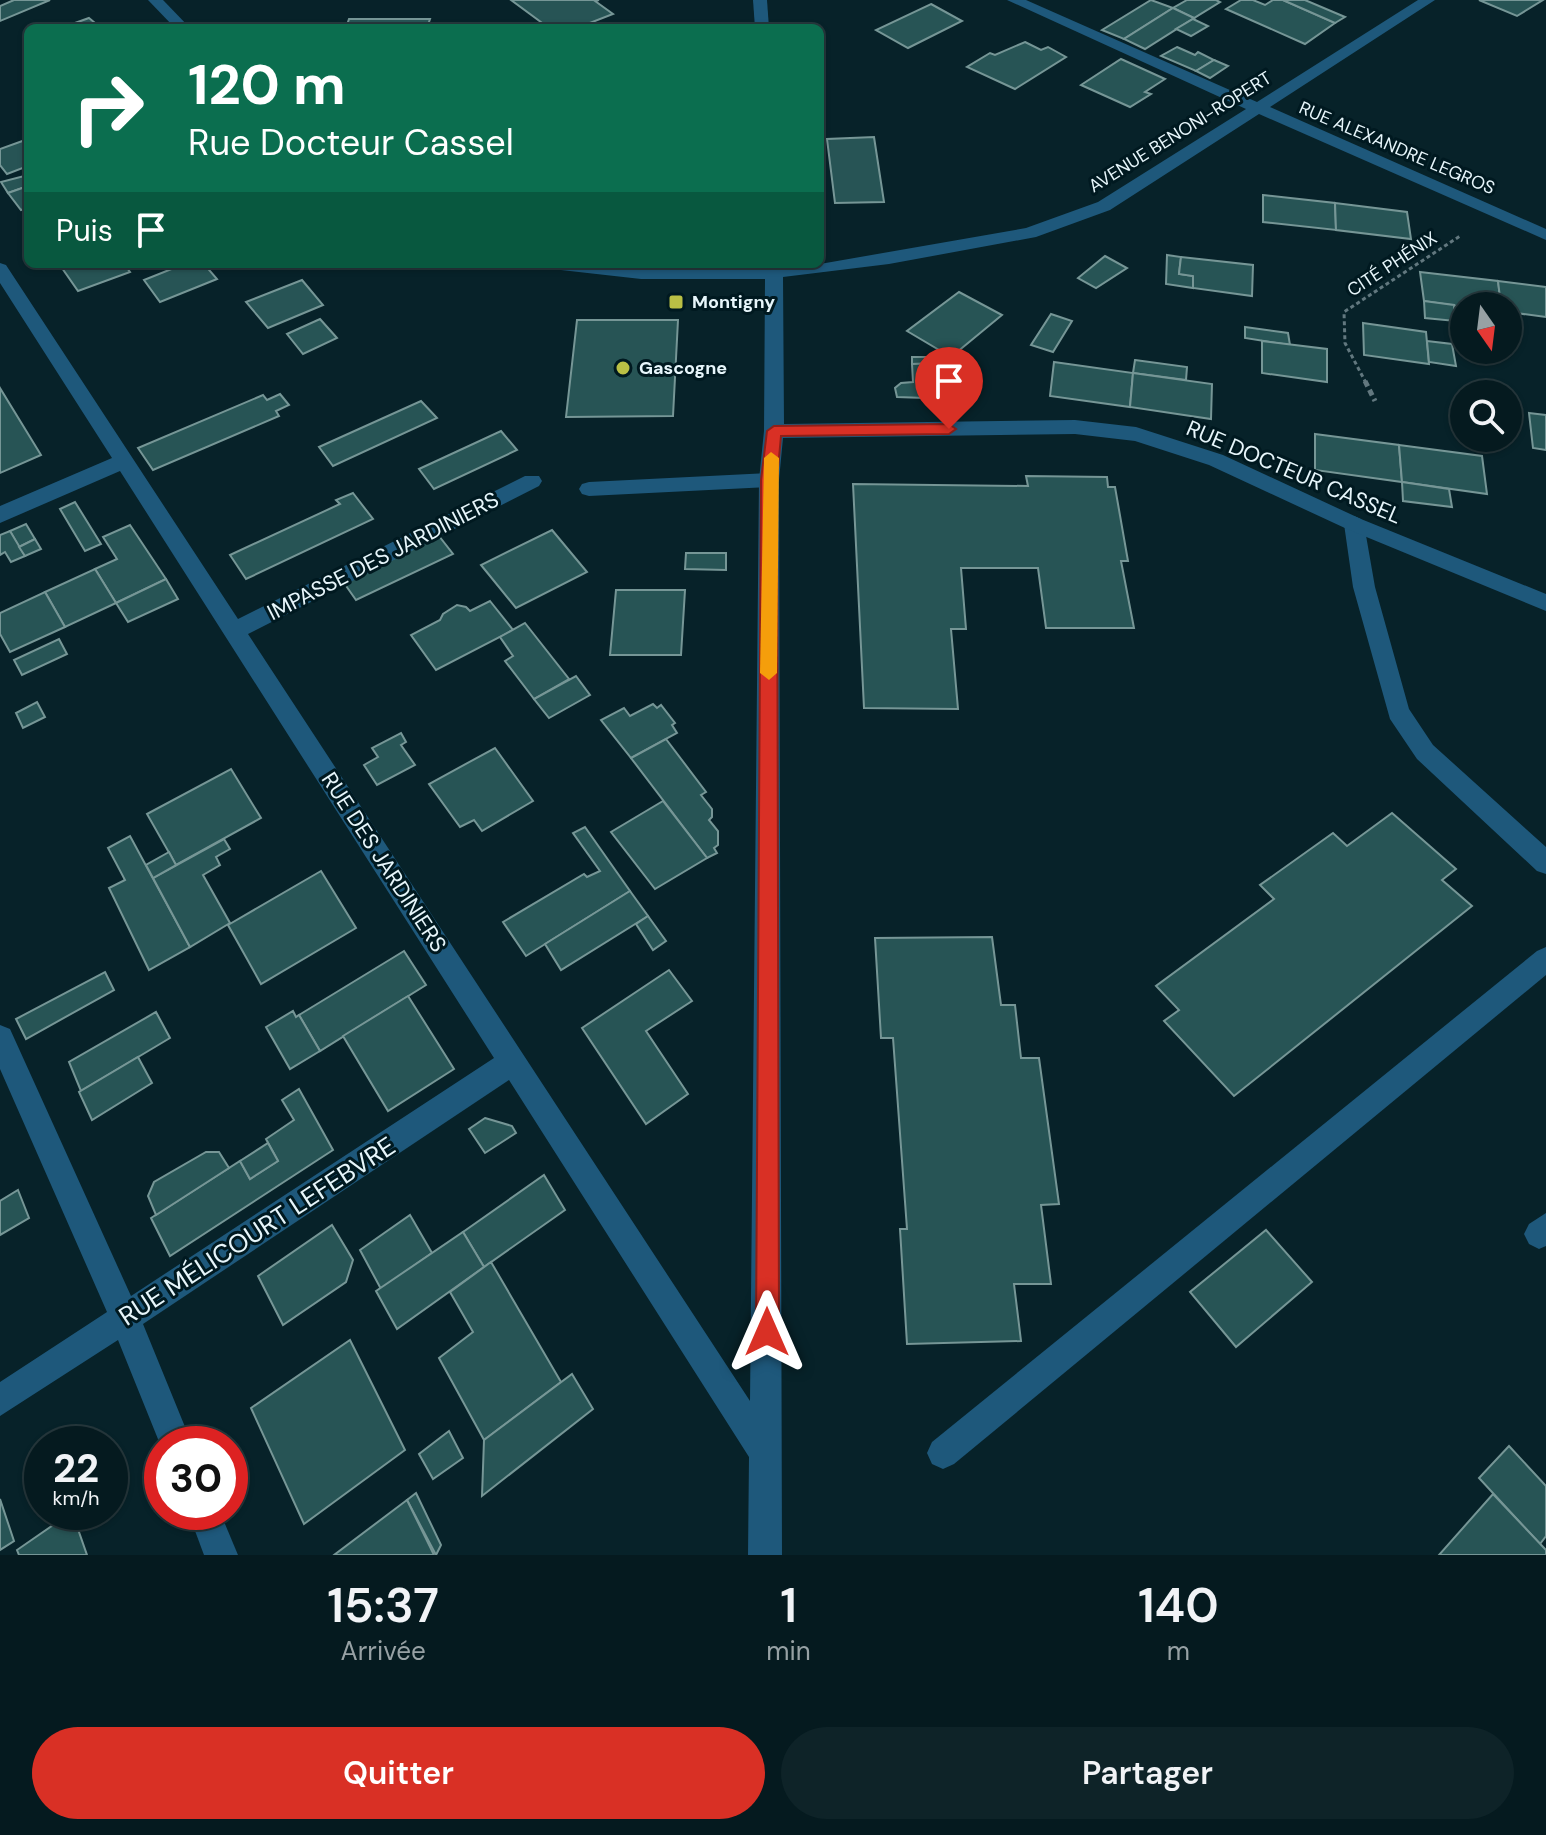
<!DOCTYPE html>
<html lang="fr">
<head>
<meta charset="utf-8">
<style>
  body { margin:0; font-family:"DM Sans",sans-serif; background:#0e2328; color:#f1f3f6; height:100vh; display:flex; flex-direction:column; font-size:30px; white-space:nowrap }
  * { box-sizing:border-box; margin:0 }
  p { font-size:26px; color:#97a1a4 }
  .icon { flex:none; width:44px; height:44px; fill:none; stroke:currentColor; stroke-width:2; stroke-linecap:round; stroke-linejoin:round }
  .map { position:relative; height:1555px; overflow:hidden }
  .details { display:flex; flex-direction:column; background:#051a1f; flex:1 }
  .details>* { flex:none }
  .hud { position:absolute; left:24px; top:24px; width:800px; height:244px; border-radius:12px; box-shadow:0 2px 6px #0004,0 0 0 2px #26383d; background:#0b6e4f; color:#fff; overflow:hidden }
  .needle { width:52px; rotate:166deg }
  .tools { position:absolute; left:1450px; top:292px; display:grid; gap:16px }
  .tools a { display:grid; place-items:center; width:72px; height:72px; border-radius:50%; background:#051a1f; box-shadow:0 2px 6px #0004,0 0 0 2px #26383d; font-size:40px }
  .speed { position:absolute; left:24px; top:1426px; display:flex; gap:16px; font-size:40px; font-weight:700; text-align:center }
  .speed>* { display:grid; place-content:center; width:104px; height:104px; border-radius:50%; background:#051a1f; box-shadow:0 2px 6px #0004,0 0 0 2px #26383d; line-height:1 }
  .speed small { font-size:20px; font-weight:400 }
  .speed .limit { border:12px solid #d22; background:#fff; color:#111 }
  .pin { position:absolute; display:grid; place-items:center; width:68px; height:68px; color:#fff; margin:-82px -34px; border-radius:50% 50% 50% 0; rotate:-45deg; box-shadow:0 0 8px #0007 }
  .pin .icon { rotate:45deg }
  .me { position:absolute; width:88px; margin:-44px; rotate:0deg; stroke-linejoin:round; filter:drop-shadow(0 0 6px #0008) }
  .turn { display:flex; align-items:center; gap:28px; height:168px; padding:0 32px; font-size:36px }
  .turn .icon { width:104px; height:104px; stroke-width:2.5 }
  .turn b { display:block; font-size:56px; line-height:68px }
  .then { display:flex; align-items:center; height:76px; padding:0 32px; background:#0003; gap:16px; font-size:30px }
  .eta { display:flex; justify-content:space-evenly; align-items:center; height:136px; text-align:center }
  .eta b { font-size:48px; font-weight:600; line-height:56px }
  .action { display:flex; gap:16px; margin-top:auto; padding:16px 32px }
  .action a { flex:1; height:92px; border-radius:48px; background:#d93025; color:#fff; font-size:32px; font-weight:600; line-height:92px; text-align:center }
  .action a+a { background:#0e2328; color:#f1f3f6 }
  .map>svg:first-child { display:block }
  .building { fill:#275455; stroke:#769696; stroke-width:2 }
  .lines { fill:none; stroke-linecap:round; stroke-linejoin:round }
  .path-far1 { stroke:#62787f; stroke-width:3; stroke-dasharray:4 3; stroke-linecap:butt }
  .path { stroke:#62787f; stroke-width:5; stroke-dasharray:6 4; stroke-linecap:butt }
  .lane { fill:#1e587b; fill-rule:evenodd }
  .street { fill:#1e587b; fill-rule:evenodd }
  .route { fill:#d93025; stroke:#8d1f18; stroke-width:2 }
  .slow { fill:#f59e0b }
  .poi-dot { fill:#bac045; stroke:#001920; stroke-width:3 }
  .labels { text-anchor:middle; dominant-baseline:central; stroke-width:6; stroke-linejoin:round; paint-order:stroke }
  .far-street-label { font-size:18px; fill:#e7f6fb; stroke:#001920 }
  .far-poi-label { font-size:18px; font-weight:bold; fill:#e7f6fb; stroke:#001920; text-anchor:start }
  .street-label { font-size:22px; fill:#e7f6fb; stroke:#001920 }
  .near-street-label { font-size:26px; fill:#e7f6fb; stroke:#001920 }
</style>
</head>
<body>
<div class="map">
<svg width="1546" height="1555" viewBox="0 0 1546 1555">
  <rect width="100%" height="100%" fill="#072229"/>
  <!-- building -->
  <g class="building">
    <path d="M 14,0 L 50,0 L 0,21 L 0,6 Z"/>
    <path d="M 511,0 L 599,0 L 595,1 L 613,14 L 577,28 L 549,28 Z"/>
    <path d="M 1151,0 L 1173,8 L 1124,39 L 1102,30 Z"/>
    <path d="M 1187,0 L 1216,0 L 1220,2 L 1194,18 L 1173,8 Z"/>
    <path d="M 1241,0 L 1253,0 L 1265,5 L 1273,0 L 1283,0 L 1335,23 L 1305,44 L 1226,9 Z"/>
    <path d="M 1283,0 L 1305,0 L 1345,17 L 1335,23 Z"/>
    <path d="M 1479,0 L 1543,0 L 1517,16 Z"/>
    <path d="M 931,4 L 962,21 L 908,48 L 876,30 Z"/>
    <path d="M 1173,8 L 1194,18 L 1145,49 L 1124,39 Z"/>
    <path d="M 89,18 L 101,28 L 61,28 Z"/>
    <path d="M 349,19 L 430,19 L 427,28 L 346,28 Z"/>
    <path d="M 1193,19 L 1208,26 L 1191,36 L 1176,29 Z"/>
    <path d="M 1025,42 L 1041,50 L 1048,47 L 1066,57 L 1015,89 L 967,67 L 990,53 L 995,55 Z"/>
    <path d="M 1177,47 L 1195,55 L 1198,52 L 1214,60 L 1196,71 L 1161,56 Z"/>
    <path d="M 1121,59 L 1165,79 L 1145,92 L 1151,94 L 1130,107 L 1081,85 Z"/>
    <path d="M 1214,60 L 1228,66 L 1210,78 L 1196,71 Z"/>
    <path d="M 874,137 L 884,202 L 835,203 L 827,139 Z"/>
    <path d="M 28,139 L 28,153 L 24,155 L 28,166 L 7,174 L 0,165 L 0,149 Z"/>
    <path d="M 28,175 L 28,186 L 8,193 L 1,182 Z"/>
    <path d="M 28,186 L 28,208 L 21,210 L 8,193 Z"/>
    <path d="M 1263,195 L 1335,203 L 1336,230 L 1263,222 Z"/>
    <path d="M 1335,203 L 1407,212 L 1411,239 L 1336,230 Z"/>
    <path d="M 1167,255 L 1181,257 L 1179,274 L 1193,276 L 1193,288 L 1166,284 Z"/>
    <path d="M 1105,256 L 1127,268 L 1096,288 L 1078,278 Z"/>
    <path d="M 1181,257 L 1253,265 L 1252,296 L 1193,288 L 1193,276 L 1179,274 Z"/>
    <path d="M 74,264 L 124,264 L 130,272 L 78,291 L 62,268 Z"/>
    <path d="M 184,264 L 204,264 L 217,279 L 160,302 L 144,280 Z"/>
    <path d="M 1420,272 L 1498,281 L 1501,306 L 1464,307 L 1424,301 Z"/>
    <path d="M 302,280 L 323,305 L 268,328 L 246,302 Z"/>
    <path d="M 1498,281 L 1546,287 L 1546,317 L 1508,312 L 1508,306 L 1501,306 Z"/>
    <path d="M 959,292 L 1002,315 L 951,357 L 907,331 Z"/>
    <path d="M 1424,301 L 1454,305 L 1455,321 L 1425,318 Z"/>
    <path d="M 1051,314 L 1072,321 L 1053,352 L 1031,345 Z"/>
    <path d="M 320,319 L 337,338 L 303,354 L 287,334 Z"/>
    <path d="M 577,320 L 678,320 L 673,416 L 566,417 Z"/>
    <path d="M 1363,323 L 1426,332 L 1429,364 L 1364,355 Z"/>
    <path d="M 1245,327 L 1288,333 L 1290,345 L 1245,338 Z"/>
    <path d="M 1262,341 L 1327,349 L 1327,382 L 1262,373 Z"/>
    <path d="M 1427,341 L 1452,344 L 1456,366 L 1429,362 Z"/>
    <path d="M 912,357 L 948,357 L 949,363 L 912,364 Z"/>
    <path d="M 1135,360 L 1187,367 L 1186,380 L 1133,373 Z"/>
    <path d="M 1054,362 L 1133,373 L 1130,407 L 1050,396 Z"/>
    <path d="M 949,363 L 953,399 L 897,397 L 895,388 L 901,383 L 913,382 L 912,364 Z"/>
    <path d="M 1133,373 L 1212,384 L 1211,419 L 1130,407 Z"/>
    <path d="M 0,388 L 41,455 L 0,473 Z"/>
    <path d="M 280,394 L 289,405 L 276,411 L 279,416 L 153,470 L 138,448 L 263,395 L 267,400 Z"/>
    <path d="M 421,401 L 437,418 L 333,466 L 319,447 Z"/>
    <path d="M 1529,413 L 1546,415 L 1546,450 L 1533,448 Z"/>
    <path d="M 501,431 L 517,450 L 434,489 L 419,469 Z"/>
    <path d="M 1315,434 L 1399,445 L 1402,482 L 1315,470 Z"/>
    <path d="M 1399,445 L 1482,456 L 1487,494 L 1402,482 Z"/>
    <path d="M 1026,476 L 1107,477 L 1108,487 L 1115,487 L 1128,561 L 1121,561 L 1134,628 L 1046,628 L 1038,568 L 961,568 L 966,629 L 951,629 L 958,709 L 864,708 L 853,484 L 1028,486 Z"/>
    <path d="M 1402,482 L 1449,489 L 1452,507 L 1403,501 Z"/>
    <path d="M 353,493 L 373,519 L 246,579 L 230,555 L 340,504 L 336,500 Z"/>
    <path d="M 75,502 L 101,544 L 85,551 L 60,509 Z"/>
    <path d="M 26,524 L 35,539 L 19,547 L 10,531 Z"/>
    <path d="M 130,525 L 166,579 L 116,603 L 95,569 L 117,559 L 103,537 Z"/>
    <path d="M 552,530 L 587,572 L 516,608 L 481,565 Z"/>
    <path d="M 10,531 L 25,556 L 11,562 L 5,552 L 0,555 L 0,535 Z"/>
    <path d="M 439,536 L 453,554 L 356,600 L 344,583 Z"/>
    <path d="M 35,539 L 41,549 L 25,556 L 19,547 Z"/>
    <path d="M 686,553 L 726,553 L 726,570 L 685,569 Z"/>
    <path d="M 95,569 L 116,603 L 65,627 L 45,592 Z"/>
    <path d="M 166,579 L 178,599 L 128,622 L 116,603 Z"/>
    <path d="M 616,590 L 685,590 L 681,655 L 610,655 Z"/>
    <path d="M 45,592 L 65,627 L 10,652 L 0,634 L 0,613 Z"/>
    <path d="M 490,601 L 513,630 L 436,670 L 411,635 L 440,620 L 443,614 L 457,605 L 466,607 L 470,611 Z"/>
    <path d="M 525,623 L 569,679 L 534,699 L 505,661 L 513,656 L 500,637 Z"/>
    <path d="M 59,639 L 67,654 L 22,675 L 14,660 Z"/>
    <path d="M 576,676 L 590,695 L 549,718 L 534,699 Z"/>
    <path d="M 37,702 L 45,717 L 23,728 L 16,713 Z"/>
    <path d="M 653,704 L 657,708 L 661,705 L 675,723 L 672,725 L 677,733 L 631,758 L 601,720 L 624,708 L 630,716 Z"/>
    <path d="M 401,733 L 406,742 L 401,745 L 415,765 L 377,785 L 364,765 L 378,757 L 372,748 Z"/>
    <path d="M 666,739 L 706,792 L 701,795 L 712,809 L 712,817 L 709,820 L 718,831 L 718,845 L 714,848 L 717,853 L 707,858 L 631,758 Z"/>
    <path d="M 495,748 L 533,801 L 482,831 L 474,820 L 460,827 L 429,784 Z"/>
    <path d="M 231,769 L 261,818 L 176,865 L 147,814 Z"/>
    <path d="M 663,801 L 707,858 L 655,889 L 611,832 Z"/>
    <path d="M 1392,813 L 1456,869 L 1442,880 L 1472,906 L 1234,1096 L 1164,1021 L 1179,1010 L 1156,986 L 1274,899 L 1260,885 L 1333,833 L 1347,846 Z"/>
    <path d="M 585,827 L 630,891 L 526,956 L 503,922 L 584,874 L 587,877 L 600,871 L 573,833 Z"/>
    <path d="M 130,836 L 190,947 L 149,970 L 109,888 L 125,880 L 108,848 Z"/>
    <path d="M 224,839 L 230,849 L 216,857 L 220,865 L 203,875 L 230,923 L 190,947 L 153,878 Z"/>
    <path d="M 169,852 L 176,865 L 153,878 L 146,865 Z"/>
    <path d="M 321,871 L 356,928 L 261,984 L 228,925 Z"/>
    <path d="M 630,891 L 648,916 L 561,970 L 545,944 Z"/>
    <path d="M 648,916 L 666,941 L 653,950 L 636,924 Z"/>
    <path d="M 992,937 L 1001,1005 L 1015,1005 L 1021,1058 L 1039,1058 L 1059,1204 L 1041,1205 L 1051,1284 L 1014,1284 L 1021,1341 L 907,1344 L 900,1229 L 907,1229 L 893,1038 L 881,1038 L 875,938 Z"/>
    <path d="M 404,951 L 426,985 L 320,1051 L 299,1015 Z"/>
    <path d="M 669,970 L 692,1001 L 646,1031 L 688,1094 L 646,1124 L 582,1028 Z"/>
    <path d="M 105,972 L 114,990 L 26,1039 L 16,1019 Z"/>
    <path d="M 408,996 L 454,1069 L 388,1111 L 343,1036 Z"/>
    <path d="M 293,1011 L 296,1017 L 299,1015 L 320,1051 L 290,1069 L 266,1027 Z"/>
    <path d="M 156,1012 L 170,1038 L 81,1091 L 69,1062 Z"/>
    <path d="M 138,1057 L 152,1083 L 92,1120 L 79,1092 Z"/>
    <path d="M 299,1089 L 333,1150 L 170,1256 L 151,1218 L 240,1161 L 250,1179 L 278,1161 L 266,1139 L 294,1120 L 282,1100 Z"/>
    <path d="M 485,1118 L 512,1126 L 516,1133 L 485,1153 L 469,1129 Z"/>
    <path d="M 268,1143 L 278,1161 L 250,1179 L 240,1161 Z"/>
    <path d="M 206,1152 L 219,1152 L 229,1168 L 156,1215 L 148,1196 L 154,1182 Z"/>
    <path d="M 544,1175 L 565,1210 L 484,1267 L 463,1232 Z"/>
    <path d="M 18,1190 L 29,1218 L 0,1235 L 0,1201 Z"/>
    <path d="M 410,1215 L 432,1253 L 381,1289 L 360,1250 Z"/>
    <path d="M 332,1225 L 353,1260 L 346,1282 L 283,1325 L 258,1276 Z"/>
    <path d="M 1266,1230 L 1312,1282 L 1236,1347 L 1190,1292 Z"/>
    <path d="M 463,1232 L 484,1267 L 397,1329 L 376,1291 Z"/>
    <path d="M 491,1262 L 561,1382 L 484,1440 L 439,1358 L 473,1332 L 450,1292 Z"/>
    <path d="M 350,1340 L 405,1450 L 304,1524 L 251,1408 Z"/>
    <path d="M 572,1374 L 593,1409 L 482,1496 L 484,1440 Z"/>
    <path d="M 449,1431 L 463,1458 L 433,1479 L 419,1454 Z"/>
    <path d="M 1509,1446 L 1546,1486 L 1546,1536 L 1540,1544 L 1479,1478 Z"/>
    <path d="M 416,1493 L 441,1545 L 436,1555 L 407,1500 Z"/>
    <path d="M 1493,1494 L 1546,1550 L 1546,1555 L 1439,1555 Z"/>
    <path d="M 0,1499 L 14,1541 L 0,1550 Z"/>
    <path d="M 407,1500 L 434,1555 L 334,1555 Z"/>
    <path d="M 72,1512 L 87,1555 L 19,1555 L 17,1550 Z"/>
  </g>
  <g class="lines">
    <!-- path-far1 -->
    <path class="path-far1" d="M 1366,383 L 1345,343 L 1344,312 L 1460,236"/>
    <!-- path -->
    <path class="path" d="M 1365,381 L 1375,401"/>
    <!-- lane -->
    <g class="lane">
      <path d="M 769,473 L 776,475 L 779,480 L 776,485 L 769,487 L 589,496 L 582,494 L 579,489 L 582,484 L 589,482 Z"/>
      <path d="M 1354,516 L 1361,519 L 1364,524 L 1375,587 L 1409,709 L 1433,745 L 1546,847 L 1546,874 L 1537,871 L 1417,759 L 1390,719 L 1353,587 L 1344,524 L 1347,519 Z"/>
      <path d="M 1546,947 L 1546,975 L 954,1464 L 943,1469 L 932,1464 L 927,1453 L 932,1442 L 1537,951 Z"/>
      <path d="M 1546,1213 L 1546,1246 L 1539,1249 L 1529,1244 L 1524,1234 L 1529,1224 Z"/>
    </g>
    <!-- street -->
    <g class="street">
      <path d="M 148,0 L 163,0 L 190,28 L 175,28 Z"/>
      <path d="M 753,0 L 767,0 L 769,28 L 755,28 Z"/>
      <path d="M 1007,0 L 1026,0 L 1257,102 L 1418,0 L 1435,0 L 1270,107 L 1546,229 L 1546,240 L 1259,114 L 1110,210 L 1036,237 L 889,264 L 783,277 L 784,424 L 1075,420 L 1136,427 L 1223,455 L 1361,519 L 1546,594 L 1546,611 L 1347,529 L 1209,465 L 1135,441 L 1075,434 L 783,438 L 779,480 L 782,1555 L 748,1555 L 749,1457 L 509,1080 L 143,1324 L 192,1444 L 162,1444 L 162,1449 L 118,1340 L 0,1416 L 0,1382 L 107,1312 L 0,1069 L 0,1025 L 10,1029 L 131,1296 L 494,1058 L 120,471 L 0,523 L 0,506 L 112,458 L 0,283 L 0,263 L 6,265 L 238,619 L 525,476 L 539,476 L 542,481 L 539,486 L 248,634 L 750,1401 L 759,480 L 764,431 L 765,279 L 641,279 L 552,269 L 543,264 L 641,267 L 820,264 L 1026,228 L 1098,202 L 1246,109 Z"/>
      <path d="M 188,1512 L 220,1512 L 238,1555 L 204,1555 Z"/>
    </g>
  </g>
  <!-- route -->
  <path class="route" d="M 949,424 L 956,429 L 949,434 L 781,436 L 777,480 L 779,1332 L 776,1340 L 767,1344 L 759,1340 L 756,1332 L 761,480 L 767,431 L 774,426 Z"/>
  <!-- slow -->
  <path class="slow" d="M 771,452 L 779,458 L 777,673 L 769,680 L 760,673 L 764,458 Z"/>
  <!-- markers -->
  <g class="poi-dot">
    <rect x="668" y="294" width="16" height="16" rx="4"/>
    <circle cx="623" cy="368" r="8"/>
  </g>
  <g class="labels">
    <!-- far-street labels -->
    <g class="far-street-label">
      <text transform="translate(1180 132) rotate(-32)">AVENUE BENONI-ROPERT</text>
      <text transform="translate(1397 148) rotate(23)">RUE ALEXANDRE LEGROS</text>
      <text transform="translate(1392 264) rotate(-33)">CITÉ PHÉNIX</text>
    </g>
    <!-- far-poi labels -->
    <g class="far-poi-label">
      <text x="692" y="302">Montigny</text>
      <text x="639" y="368">Gascogne</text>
    </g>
    <!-- street labels -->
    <g class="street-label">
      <text transform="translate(1294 472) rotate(23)">RUE DOCTEUR CASSEL</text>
      <text transform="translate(383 556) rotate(-27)">IMPASSE DES JARDINIERS</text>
      <text transform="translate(384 862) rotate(57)">RUE DES JARDINIERS</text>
    </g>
    <!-- near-street labels -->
    <g class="near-street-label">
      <text transform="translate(257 1231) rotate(-33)">RUE MÉLICOURT LEFEBVRE</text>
    </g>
  </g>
</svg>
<div class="tools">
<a><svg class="needle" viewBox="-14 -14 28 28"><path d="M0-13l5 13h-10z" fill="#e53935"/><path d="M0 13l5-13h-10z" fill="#97a1a4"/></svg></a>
<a><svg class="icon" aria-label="search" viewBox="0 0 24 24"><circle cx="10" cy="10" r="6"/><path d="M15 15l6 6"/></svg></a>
</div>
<div class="speed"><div>22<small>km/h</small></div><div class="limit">30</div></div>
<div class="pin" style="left:949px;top:429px;background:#d93025"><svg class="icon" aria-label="arrive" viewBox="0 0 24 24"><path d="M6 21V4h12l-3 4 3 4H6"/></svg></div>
<svg class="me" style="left:767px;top:1332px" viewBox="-20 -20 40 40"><path d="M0-17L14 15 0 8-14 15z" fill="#d93025" stroke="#fff" stroke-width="4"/></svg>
<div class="hud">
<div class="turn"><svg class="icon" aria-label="right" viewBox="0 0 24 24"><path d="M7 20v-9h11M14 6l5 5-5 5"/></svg><div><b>120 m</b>Rue Docteur Cassel</div></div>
<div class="then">Puis<svg class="icon" aria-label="arrive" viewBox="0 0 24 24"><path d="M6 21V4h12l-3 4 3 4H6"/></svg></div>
</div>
</div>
<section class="details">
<div class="eta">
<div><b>15:37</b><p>Arrivée</p></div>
<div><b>1</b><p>min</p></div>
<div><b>140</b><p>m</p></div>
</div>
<div class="action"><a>Quitter</a><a>Partager</a></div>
</section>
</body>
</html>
